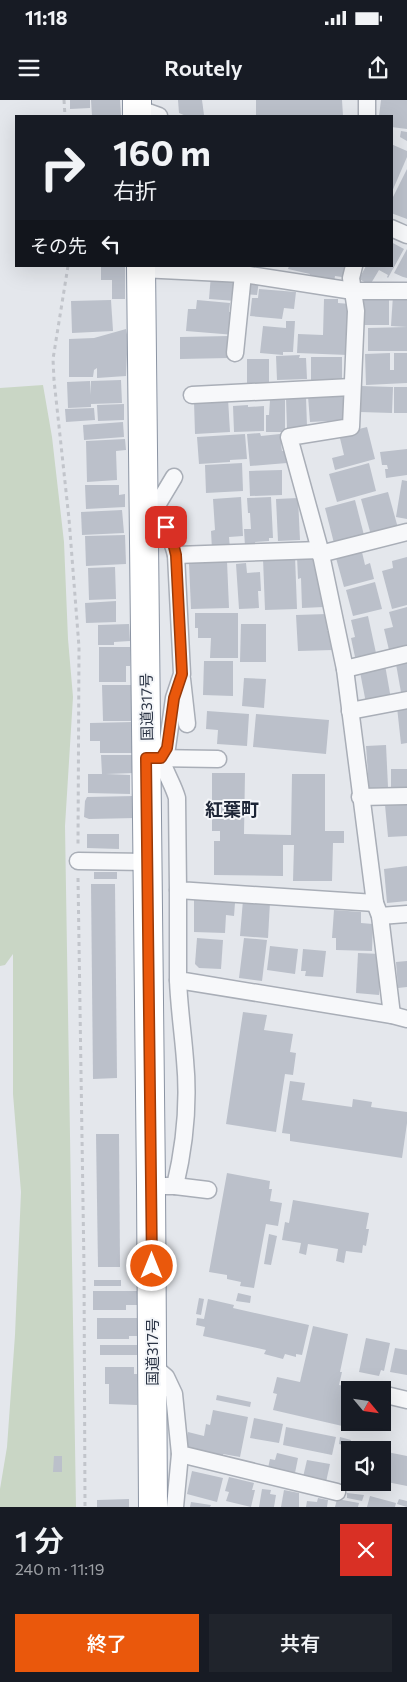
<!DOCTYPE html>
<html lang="ja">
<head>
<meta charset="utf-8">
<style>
  body { margin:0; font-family:Commissioner,"Noto Sans JP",sans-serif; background:#20242c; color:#f1f3f6; height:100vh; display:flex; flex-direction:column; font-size:19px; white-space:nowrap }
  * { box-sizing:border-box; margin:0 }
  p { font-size:16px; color:#9ea1a6 }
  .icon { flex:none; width:28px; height:28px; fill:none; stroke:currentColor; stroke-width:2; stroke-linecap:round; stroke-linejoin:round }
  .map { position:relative; height:1407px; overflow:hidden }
  .details { display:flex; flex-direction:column; background:#171b24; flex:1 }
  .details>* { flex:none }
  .banner { position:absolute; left:15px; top:15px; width:378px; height:152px; border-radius:0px; box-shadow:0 5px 20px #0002; background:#171b24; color:#f1f3f6; overflow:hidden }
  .needle { width:32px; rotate:119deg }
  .controls { position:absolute; left:341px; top:1281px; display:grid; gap:10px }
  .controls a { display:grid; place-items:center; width:50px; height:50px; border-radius:0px; background:#171b24; box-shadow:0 5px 20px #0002; font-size:25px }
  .pin { position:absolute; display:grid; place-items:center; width:42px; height:42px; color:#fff; margin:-21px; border-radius:10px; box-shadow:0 2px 8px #0006 }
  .me { position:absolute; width:55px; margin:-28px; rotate:0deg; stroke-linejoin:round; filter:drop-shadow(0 0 4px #0008) }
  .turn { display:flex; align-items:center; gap:18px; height:105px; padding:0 15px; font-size:22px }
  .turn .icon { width:65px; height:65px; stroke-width:2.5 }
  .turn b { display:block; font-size:35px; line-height:42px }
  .then { display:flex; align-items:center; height:48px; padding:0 15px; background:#0003; gap:10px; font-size:19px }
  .round { display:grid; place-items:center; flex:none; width:52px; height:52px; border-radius:0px; background:#20242c }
  .summary { display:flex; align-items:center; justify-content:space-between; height:85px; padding:0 15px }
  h1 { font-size:30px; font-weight:600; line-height:38px }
  .primary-button { display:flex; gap:10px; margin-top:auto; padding:10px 15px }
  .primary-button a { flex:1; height:58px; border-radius:0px; background:#ea580c; color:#fff; font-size:20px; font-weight:600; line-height:58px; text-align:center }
  .primary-button a+a { background:#20242c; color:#f1f3f6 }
  .status { display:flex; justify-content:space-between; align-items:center; height:35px; padding:0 25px; background:#171b24; direction:ltr }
  .status svg { height:14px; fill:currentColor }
  header { display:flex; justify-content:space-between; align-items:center; height:65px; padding:0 15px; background:#171b24; font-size:22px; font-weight:600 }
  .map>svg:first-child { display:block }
  .green { fill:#c9d6c5 }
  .building { fill:#bbc0ca }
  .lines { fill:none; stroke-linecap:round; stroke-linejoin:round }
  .street-casing { stroke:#a9aeb7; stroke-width:19 }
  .highway-casing { stroke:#8b94a3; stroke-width:30 }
  .path { stroke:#c2c5cb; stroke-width:3; stroke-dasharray:4 4; stroke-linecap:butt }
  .street { stroke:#f7f8fa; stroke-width:16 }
  .highway { stroke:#fff; stroke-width:28 }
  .route-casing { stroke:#983908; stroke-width:12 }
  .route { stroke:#ea580c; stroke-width:9 }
  .labels { text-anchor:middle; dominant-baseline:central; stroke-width:4; stroke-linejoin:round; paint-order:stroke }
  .street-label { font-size:15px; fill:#2b3445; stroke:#f4f6f9 }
  .quarter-label { font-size:18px; font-weight:bold; fill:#1d2536; stroke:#f4f6f9 }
</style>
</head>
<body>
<div class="status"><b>11:18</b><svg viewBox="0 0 49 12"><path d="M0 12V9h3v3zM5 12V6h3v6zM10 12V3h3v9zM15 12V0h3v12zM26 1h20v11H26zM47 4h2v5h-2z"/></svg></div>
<header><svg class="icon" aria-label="menu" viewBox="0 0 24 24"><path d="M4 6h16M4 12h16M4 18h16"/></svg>Routely<svg class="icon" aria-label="share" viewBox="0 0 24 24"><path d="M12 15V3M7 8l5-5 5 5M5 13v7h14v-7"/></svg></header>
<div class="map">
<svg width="407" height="1407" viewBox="0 0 407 1407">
  <rect width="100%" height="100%" fill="#e4e7ec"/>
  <!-- green -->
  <path class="green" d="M 43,285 L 52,337 L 64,442 L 68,539 L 73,597 L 65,726 L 76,1407 L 0,1407 L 0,1389 L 7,1347 L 15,1235 L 21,1092 L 13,994 L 13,854 L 5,865 L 0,866 L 0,288 Z"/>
  <!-- building -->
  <g class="building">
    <path d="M 70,0 L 90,0 L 90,8 L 70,9 Z"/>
    <path d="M 91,0 L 120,0 L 121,15 L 92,16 Z"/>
    <path d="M 178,0 L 202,0 L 204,15 L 186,16 L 179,13 Z"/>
    <path d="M 256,0 L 342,0 L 343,16 L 256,16 Z"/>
    <path d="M 381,0 L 407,0 L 407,29 L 391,27 L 391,16 L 379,16 Z"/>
    <path d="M 401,31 L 407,32 L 407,41 L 400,37 Z"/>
    <path d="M 391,44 L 407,51 L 407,57 L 391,94 Z"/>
    <path d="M 407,69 L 407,119 L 391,113 L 391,101 Z"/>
    <path d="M 391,142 L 404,149 L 388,178 L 387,177 L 388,175 L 379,170 L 370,185 L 359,179 L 366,166 L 391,166 Z"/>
    <path d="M 407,149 L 407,178 L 403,177 L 394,173 Z"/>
    <path d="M 101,166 L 125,166 L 125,199 L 112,199 L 112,180 L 101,180 Z"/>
    <path d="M 289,166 L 345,166 L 342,177 L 335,176 L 334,182 L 309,177 L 310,174 L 288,169 Z"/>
    <path d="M 211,175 L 238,178 L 236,201 L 209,199 Z"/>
    <path d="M 247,179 L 259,181 L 257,195 L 245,194 Z"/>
    <path d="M 259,189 L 296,192 L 294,209 L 284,208 L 282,219 L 250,216 L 252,198 L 258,198 Z"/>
    <path d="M 371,195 L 389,195 L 389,225 L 363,225 L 363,200 L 372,200 Z"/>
    <path d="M 393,195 L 407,195 L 407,227 L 391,226 Z"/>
    <path d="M 324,199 L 338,199 L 338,203 L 350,204 L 348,255 L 297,253 L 298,234 L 323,235 Z"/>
    <path d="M 111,200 L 113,231 L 72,233 L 71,201 Z"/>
    <path d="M 197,200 L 230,203 L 229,212 L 237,212 L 235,235 L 186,231 L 188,209 L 196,209 Z"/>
    <path d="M 286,221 L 295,221 L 293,252 L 283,252 L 283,255 L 260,253 L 263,226 L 286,228 Z"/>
    <path d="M 407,227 L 407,251 L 368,251 L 368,228 Z"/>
    <path d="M 126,229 L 130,252 L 127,254 L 126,276 L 97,278 L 97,268 L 94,270 L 93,277 L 69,277 L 69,239 L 94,238 Z"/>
    <path d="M 229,236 L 229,258 L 180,259 L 180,237 Z"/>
    <path d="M 390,253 L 390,270 L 394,270 L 394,253 L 407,253 L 407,283 L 366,285 L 365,254 Z"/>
    <path d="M 300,255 L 299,258 L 306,258 L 307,279 L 277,280 L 276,256 Z"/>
    <path d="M 311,257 L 342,257 L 342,282 L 311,283 Z"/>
    <path d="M 247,259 L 269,259 L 269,285 L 247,286 Z"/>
    <path d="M 121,280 L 122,303 L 91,304 L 91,307 L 68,308 L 67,282 L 90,281 L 90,295 L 91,281 Z"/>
    <path d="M 361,286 L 393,287 L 392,313 L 360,312 Z"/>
    <rect x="394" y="287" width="13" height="26"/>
    <path d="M 344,294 L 346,320 L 310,322 L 308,296 Z"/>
    <path d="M 306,297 L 307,327 L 287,328 L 286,298 Z"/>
    <path d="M 228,299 L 230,332 L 195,334 L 194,302 Z"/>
    <path d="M 270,300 L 285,300 L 285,332 L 266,332 L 266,315 L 269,315 Z"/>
    <path d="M 124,304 L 124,320 L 98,321 L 97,305 Z"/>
    <path d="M 248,305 L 248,307 L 264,306 L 264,331 L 234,332 L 233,306 Z"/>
    <path d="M 94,308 L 95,320 L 66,322 L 65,309 Z"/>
    <path d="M 123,322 L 124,337 L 84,340 L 83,325 Z"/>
    <path d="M 367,327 L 375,359 L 335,370 L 332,358 L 344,355 L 339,334 Z"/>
    <path d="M 260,333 L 261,336 L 280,334 L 282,351 L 286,351 L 287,363 L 250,366 L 247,334 Z"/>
    <path d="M 245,334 L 247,359 L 230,360 L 230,362 L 199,364 L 197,337 Z"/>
    <path d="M 125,339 L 126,350 L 116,351 L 117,380 L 87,382 L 86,341 Z"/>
    <path d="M 407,349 L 407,375 L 386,378 L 385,369 L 388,369 L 387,365 L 382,365 L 380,352 Z"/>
    <path d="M 242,363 L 243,391 L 206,393 L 205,365 Z"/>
    <path d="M 369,363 L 376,391 L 337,402 L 329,374 Z"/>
    <path d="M 282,370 L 282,395 L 250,396 L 249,371 Z"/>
    <path d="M 402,380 L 407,381 L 407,419 L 396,417 Z"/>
    <path d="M 85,385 L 119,385 L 119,395 L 125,394 L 125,407 L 86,409 Z"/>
    <path d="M 388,392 L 398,428 L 371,435 L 361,399 Z"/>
    <path d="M 241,397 L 243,436 L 229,437 L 230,449 L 212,450 L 211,431 L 215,430 L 213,399 Z"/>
    <path d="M 271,397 L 273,438 L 269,438 L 269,441 L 255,442 L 256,447 L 245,447 L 244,429 L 251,429 L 250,413 L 248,413 L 247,398 Z"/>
    <path d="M 298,398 L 300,440 L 278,441 L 276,399 Z"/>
    <path d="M 355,400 L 365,439 L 335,447 L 325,408 Z"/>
    <path d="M 122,410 L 124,433 L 82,435 L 81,412 Z"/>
    <path d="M 125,435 L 126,464 L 86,466 L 85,436 Z"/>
    <path d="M 362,452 L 365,465 L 370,463 L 374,479 L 344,487 L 336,458 Z"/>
    <path d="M 319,455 L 324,507 L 302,508 L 301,478 L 298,479 L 297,456 Z"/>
    <path d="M 295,456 L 297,509 L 265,510 L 263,458 Z"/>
    <path d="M 407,457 L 407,505 L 392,509 L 382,471 L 393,468 L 392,461 Z"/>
    <path d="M 227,461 L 229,508 L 191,509 L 189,463 Z"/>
    <path d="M 246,463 L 247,473 L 260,472 L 261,491 L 258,491 L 259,508 L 239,509 L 236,464 Z"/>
    <path d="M 115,467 L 116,499 L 89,500 L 88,468 Z"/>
    <path d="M 375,482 L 382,509 L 353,516 L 346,490 Z"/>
    <path d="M 116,501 L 116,522 L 86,523 L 85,503 Z"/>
    <path d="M 407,507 L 407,545 L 389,550 L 384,529 L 393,527 L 389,512 Z"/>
    <path d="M 195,513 L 238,513 L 238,558 L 210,558 L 211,538 L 198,538 L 198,528 L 195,528 Z"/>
    <path d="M 327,514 L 327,531 L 332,531 L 333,550 L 298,551 L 296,515 Z"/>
    <path d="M 368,516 L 376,553 L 355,557 L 351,538 L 355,537 L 351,520 Z"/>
    <path d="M 129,524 L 130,541 L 114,542 L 114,545 L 98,545 L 98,525 Z"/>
    <path d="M 241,524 L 266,524 L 266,562 L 240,562 Z"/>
    <path d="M 99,547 L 130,547 L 130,566 L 126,566 L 126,582 L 99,582 Z"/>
    <path d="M 204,561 L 233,561 L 233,596 L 203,595 Z"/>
    <path d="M 407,562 L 407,597 L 402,598 L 396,564 Z"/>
    <path d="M 385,565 L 391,599 L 366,603 L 360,572 Z"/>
    <path d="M 244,578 L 266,579 L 264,608 L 242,606 Z"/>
    <path d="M 102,585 L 131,585 L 132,621 L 103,621 Z"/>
    <path d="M 407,606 L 407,643 L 401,644 L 397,607 Z"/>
    <path d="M 207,611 L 249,614 L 247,646 L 217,644 L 218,630 L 206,629 Z"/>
    <path d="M 256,614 L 329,620 L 326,654 L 253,647 Z"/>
    <path d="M 133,622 L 134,653 L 100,653 L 100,641 L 90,641 L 90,623 Z"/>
    <path d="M 386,645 L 388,687 L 369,688 L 366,646 Z"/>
    <path d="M 101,655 L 134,655 L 134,673 L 106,674 L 130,675 L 130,694 L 88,693 L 88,674 L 102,674 Z"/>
    <path d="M 391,669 L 407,669 L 407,688 L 391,689 Z"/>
    <path d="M 212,673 L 245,673 L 244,734 L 291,735 L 292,674 L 325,674 L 325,731 L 344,731 L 344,743 L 333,743 L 332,781 L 293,781 L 294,745 L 283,745 L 283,776 L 214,775 L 214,741 L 220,741 L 220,731 L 212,731 Z"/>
    <path d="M 135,696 L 136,718 L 89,719 L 84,717 L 85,701 L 87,697 Z"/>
    <path d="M 407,703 L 407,736 L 388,737 L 385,705 Z"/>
    <path d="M 87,734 L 119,734 L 119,749 L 87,748 Z"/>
    <path d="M 407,766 L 407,801 L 387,803 L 384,769 Z"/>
    <rect x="94" y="772" width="23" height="7"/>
    <path d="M 91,784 L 115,784 L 117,978 L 93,979 Z"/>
    <path d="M 194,796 L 228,796 L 228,802 L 235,803 L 234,816 L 226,815 L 225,833 L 194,832 Z"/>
    <path d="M 243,800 L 270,802 L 268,838 L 240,836 Z"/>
    <path d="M 334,810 L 361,812 L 361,823 L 373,824 L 372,851 L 336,850 L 336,838 L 332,838 Z"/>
    <path d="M 197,838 L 223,840 L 221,869 L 199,868 L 195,864 Z"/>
    <path d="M 244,838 L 267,840 L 262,881 L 239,878 Z"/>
    <path d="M 270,846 L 298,849 L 295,874 L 267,870 Z"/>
    <path d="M 303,849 L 326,851 L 323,877 L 305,876 L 306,871 L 301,871 Z"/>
    <path d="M 358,853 L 381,854 L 379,895 L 356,893 Z"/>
    <path d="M 407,861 L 407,887 L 398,888 L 396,862 Z"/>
    <path d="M 243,912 L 267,915 L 264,930 L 293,934 L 290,952 L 296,953 L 293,975 L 285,974 L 276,1032 L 226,1024 Z"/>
    <path d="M 290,981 L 305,983 L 302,1000 L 352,1007 L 353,999 L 372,1002 L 371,1007 L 407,1012 L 407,1023 L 402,1058 L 290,1041 L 290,1034 L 282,1033 Z"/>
    <path d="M 96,1034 L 119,1034 L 120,1167 L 98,1167 Z"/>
    <path d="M 227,1073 L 270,1081 L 269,1089 L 272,1089 L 270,1101 L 282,1103 L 278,1126 L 266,1124 L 254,1188 L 240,1186 L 241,1182 L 227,1179 L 227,1175 L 209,1172 Z"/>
    <path d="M 293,1100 L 369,1113 L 366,1129 L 369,1129 L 366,1146 L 363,1145 L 362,1153 L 346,1151 L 344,1163 L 336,1161 L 338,1149 L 308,1144 L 306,1155 L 299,1153 L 301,1143 L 282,1140 L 285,1122 L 289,1123 Z"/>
    <path d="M 269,1134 L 277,1136 L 271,1165 L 264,1164 Z"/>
    <rect x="94" y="1180" width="27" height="6"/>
    <path d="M 93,1191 L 138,1191 L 138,1205 L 126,1205 L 126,1210 L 93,1210 Z"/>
    <path d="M 238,1193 L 251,1196 L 250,1203 L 236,1201 Z"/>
    <path d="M 199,1198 L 204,1199 L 201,1215 L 196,1214 Z"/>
    <path d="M 208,1199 L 234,1205 L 233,1208 L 309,1225 L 302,1255 L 296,1254 L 296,1257 L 285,1254 L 283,1259 L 264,1254 L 266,1250 L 203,1236 L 205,1227 L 196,1225 L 197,1218 L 204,1219 Z"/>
    <path d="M 97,1218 L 138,1218 L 138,1236 L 129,1236 L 129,1239 L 97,1239 Z"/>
    <path d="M 313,1226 L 348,1234 L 340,1272 L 342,1272 L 339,1285 L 359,1289 L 350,1290 L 350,1322 L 352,1322 L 351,1328 L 273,1310 L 277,1294 L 273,1293 L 277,1277 L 300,1282 Z"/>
    <path d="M 366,1238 L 390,1243 L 384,1271 L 381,1270 L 379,1276 L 359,1272 Z"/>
    <path d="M 100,1245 L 138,1245 L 137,1255 L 100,1255 Z"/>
    <path d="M 395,1248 L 407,1250 L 407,1275 L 390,1272 Z"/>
    <path d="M 105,1267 L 134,1267 L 134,1274 L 137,1274 L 137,1305 L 109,1304 L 109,1284 L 105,1284 Z"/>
    <path d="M 217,1295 L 251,1302 L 250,1307 L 216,1300 Z"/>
    <path d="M 213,1310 L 248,1317 L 240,1357 L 223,1354 L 223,1355 L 185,1348 L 188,1332 L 204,1336 L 206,1324 L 210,1325 Z"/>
    <path d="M 254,1318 L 283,1324 L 279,1343 L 250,1338 Z"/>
    <path d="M 286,1327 L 336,1337 L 332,1355 L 283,1345 Z"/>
    <path d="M 340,1337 L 351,1340 L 348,1359 L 341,1358 L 343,1345 L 339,1344 Z"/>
    <path d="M 357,1346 L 374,1349 L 373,1350 L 356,1350 Z"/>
    <path d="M 382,1351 L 407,1356 L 407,1386 L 382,1381 Z"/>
    <path d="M 277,1353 L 298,1358 L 295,1373 L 268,1368 L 270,1359 L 275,1360 Z"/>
    <path d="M 54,1356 L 62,1356 L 62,1372 L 53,1372 Z"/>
    <path d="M 307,1360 L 330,1364 L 326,1382 L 303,1377 Z"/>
    <path d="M 192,1371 L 223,1378 L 217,1402 L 187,1394 Z"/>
    <path d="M 229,1377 L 254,1383 L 252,1390 L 255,1390 L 251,1407 L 226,1401 L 229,1392 L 225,1391 Z"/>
    <path d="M 262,1389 L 271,1390 L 270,1394 L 276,1395 L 274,1407 L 259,1407 Z"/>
    <path d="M 284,1390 L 299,1393 L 299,1407 L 281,1407 Z"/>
    <path d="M 347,1393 L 364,1395 L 362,1401 L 347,1398 Z"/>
    <path d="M 370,1396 L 396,1403 L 395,1407 L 367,1407 Z"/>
    <path d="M 318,1398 L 328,1400 L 327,1407 L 306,1407 L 307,1401 L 317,1402 Z"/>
    <path d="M 129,1399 L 129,1407 L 97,1407 L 97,1400 Z"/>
    <path d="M 337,1399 L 359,1403 L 358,1407 L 335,1407 Z"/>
    <path d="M 399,1399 L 407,1401 L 407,1407 L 397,1404 Z"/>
    <path d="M 191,1402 L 211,1405 L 210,1407 L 190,1407 Z"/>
  </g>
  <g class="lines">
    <!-- street casing -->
    <g class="street-casing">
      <g id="street">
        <path d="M 137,8 L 159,16"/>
        <path d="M 367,16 L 367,0"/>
        <path d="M 391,128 L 407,135"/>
        <path d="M 354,166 L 351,178 L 356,211 L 351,327 L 289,337 L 320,450 L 345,569 L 375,803 L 380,816 L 392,915"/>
        <path d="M 141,169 L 243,174 L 353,191 L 407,191"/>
        <path d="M 235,253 L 243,174"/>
        <path d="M 192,295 L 352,287"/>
        <path d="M 144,412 L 153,412 C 166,427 171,436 176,455 L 320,450"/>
        <path d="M 153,412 L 174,377"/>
        <path d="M 320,454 L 407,432"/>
        <path d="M 176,455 L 182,574 L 174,598 L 167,648 L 161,658 C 165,673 173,684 177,698 L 178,790 L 375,803"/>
        <path d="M 345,569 L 407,554"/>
        <path d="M 182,579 L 187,624"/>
        <path d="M 350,611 L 407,600"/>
        <path d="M 153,658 L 218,659"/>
        <path d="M 360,697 L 407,696"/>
        <path d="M 78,761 L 148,762"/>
        <path d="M 178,790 L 178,880 L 392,915 L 407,919"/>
        <path d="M 380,816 L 407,814"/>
        <path d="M 151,1086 L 175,1086 C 185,1044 189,1002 185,960 C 183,933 179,907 178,880"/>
        <path d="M 175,1086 L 208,1090"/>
        <path d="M 152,1265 L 166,1277 L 174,1294 L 180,1354 L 337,1392"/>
        <path d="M 382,1294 L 407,1300"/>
        <path d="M 175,1407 L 180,1354"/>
      </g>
    </g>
    <!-- highway casing -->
    <g class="highway-casing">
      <g id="highway">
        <path d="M 137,0 L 137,16"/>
        <path d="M 141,166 L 151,1086 L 153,1407"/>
      </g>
    </g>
    <!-- path -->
    <g class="path">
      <path d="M 64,0 L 65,16"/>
      <path d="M 68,166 L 53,259 L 54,280 L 69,419 L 79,547 L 78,744"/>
      <path d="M 78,778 L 84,1167 L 85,1407"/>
    </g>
    <!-- street -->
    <use href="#street" class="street"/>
    <!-- highway -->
    <use href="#highway" class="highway"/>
  </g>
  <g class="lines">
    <!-- route casing -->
    <g class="route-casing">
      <path id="route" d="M 152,1166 L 146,658 L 161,658 L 167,648 L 174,598 L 182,574 L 176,455 L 172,439 L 166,427"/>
    </g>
    <!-- route -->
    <use href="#route" class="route"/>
  </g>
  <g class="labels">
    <!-- street labels -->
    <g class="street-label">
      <text transform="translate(146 607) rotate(-91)">国道317号</text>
      <text transform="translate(152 1252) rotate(-90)">国道317号</text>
    </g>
    <!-- quarter labels -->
    <g class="quarter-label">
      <text x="232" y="709">紅葉町</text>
    </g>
  </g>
</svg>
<div class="controls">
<a><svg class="needle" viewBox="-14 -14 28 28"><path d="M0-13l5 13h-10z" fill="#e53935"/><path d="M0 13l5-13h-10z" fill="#9ea1a6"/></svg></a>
<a><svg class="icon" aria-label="sound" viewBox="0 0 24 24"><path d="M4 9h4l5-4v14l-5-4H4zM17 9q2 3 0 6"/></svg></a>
</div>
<div class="pin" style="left:166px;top:427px;background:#d93025"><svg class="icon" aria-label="arrive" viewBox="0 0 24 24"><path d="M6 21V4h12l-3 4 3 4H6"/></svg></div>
<svg class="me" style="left:152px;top:1166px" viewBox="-20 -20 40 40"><circle r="17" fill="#ea580c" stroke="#fff" stroke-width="3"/><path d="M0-11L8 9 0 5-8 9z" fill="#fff"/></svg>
<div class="banner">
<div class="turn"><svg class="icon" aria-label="right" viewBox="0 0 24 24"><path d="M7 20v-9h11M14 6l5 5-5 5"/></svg><div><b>160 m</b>右折</div></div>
<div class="then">その先<svg class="icon" aria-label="left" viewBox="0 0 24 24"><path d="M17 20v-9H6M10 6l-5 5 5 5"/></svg></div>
</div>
</div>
<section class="details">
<div class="summary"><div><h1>1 分</h1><p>240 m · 11:19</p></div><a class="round" style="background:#d93025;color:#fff"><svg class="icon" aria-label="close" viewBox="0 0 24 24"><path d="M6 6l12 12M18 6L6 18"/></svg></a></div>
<div class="primary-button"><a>終了</a><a>共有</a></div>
</section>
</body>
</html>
